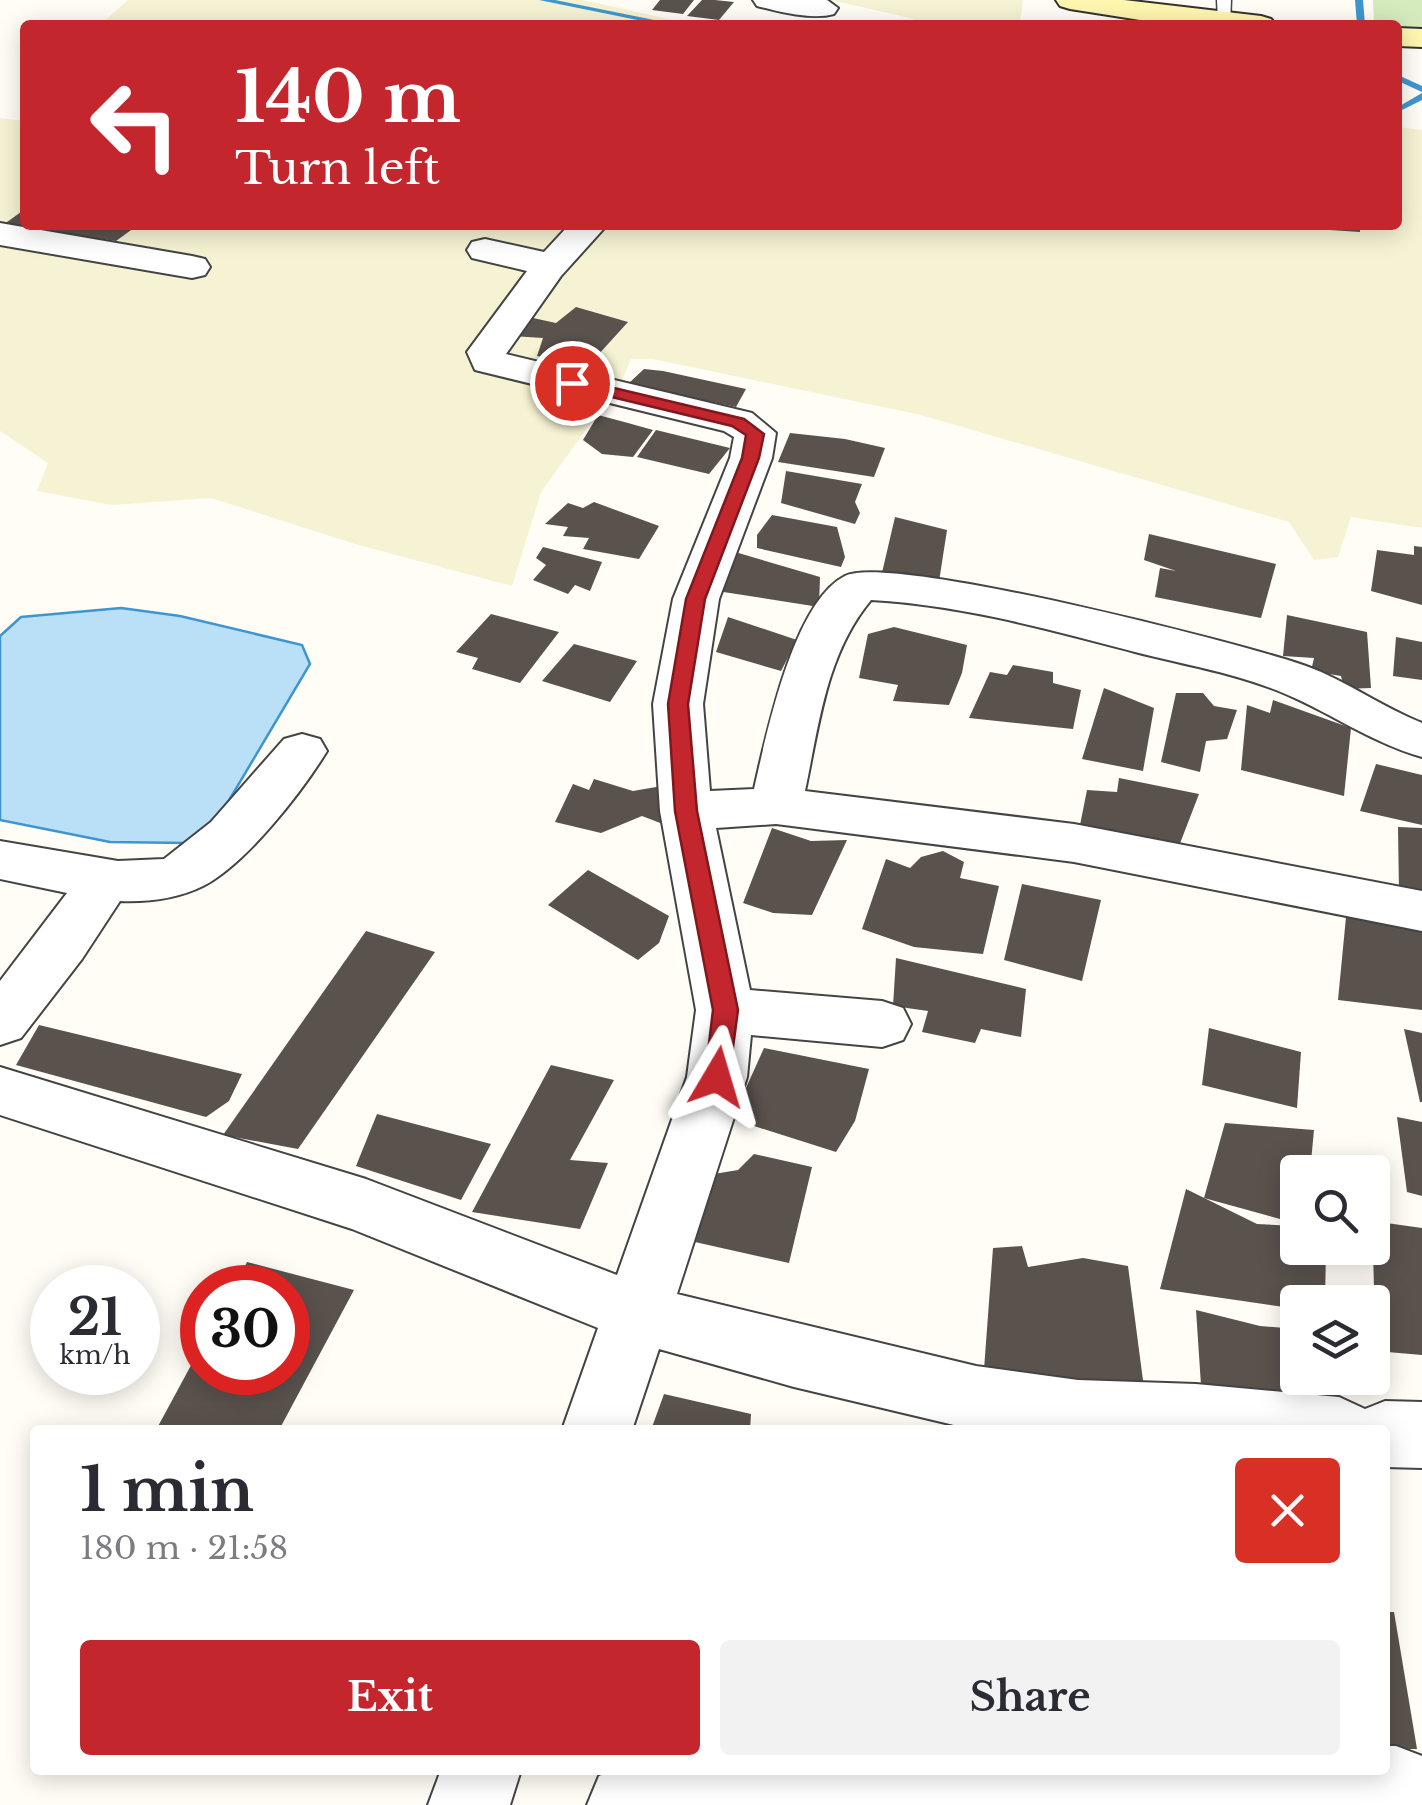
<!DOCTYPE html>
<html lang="en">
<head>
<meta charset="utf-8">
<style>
  body { margin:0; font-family:"Libre Baskerville",serif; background:#f2f2f3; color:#2b2b33; height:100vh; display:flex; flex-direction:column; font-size:38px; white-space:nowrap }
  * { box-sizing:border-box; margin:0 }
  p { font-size:32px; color:#7c7c81 }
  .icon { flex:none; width:55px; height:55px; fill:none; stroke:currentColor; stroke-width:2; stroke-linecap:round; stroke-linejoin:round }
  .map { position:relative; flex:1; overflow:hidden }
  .details { position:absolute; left:30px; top:1425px; width:1360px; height:350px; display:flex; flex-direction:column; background:#fff; border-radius:10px; box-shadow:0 5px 25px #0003 }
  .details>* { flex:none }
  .top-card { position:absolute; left:20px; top:20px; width:1382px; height:210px; border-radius:10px; box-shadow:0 5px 25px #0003; background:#c4262e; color:#fff; overflow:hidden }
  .fabs { position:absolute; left:1280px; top:1155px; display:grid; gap:20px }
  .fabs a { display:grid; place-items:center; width:110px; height:110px; border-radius:10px; background:#fff; box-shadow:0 5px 25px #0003; font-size:50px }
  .speed { position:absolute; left:30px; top:1265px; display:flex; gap:20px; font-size:50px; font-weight:700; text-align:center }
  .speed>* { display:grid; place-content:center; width:130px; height:130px; border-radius:50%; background:#fff; box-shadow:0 5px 25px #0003; line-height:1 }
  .speed small { font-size:25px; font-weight:400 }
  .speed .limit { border:15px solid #d22; background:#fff; color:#111 }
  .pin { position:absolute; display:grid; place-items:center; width:85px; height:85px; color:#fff; margin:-42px; border:5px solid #fff; border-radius:50%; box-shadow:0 2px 10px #0007 }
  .me { position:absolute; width:110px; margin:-55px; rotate:7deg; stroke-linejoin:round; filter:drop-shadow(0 0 8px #0008) }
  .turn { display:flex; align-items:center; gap:35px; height:210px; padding:0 50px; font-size:45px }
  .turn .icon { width:130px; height:130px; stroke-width:2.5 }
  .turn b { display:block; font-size:70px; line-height:85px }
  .round { display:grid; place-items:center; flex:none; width:105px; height:105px; border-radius:10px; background:#f2f2f3 }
  .headline { display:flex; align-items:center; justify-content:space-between; height:170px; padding:0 50px }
  h1 { font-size:60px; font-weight:700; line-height:75px }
  .button { display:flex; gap:20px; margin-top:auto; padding:20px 50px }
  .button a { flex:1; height:115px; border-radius:10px; background:#c4262e; color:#fff; font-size:40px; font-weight:700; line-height:115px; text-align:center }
  .button a+a { background:#f2f2f3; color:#2b2b33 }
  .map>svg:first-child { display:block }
  .farmland { fill:#f6f3d4 }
  .green { fill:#d5ebbd }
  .water { fill:#b9e0f7; stroke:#3f96cf; stroke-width:2.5 }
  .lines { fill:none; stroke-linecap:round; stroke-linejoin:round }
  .stream { fill:#3f96cf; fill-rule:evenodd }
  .building { fill:#5a524d }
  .lane-casing { stroke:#444; stroke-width:3 }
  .street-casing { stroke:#444; stroke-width:4 }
  .secondary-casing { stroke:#333; stroke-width:4 }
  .lane { fill:#fff; fill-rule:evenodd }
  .street { fill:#fff; fill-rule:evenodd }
  .secondary { fill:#fff6b0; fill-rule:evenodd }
  .route { fill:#c4262e; stroke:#7f191e; stroke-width:2.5 }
</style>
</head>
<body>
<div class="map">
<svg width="1422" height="1805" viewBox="0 0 1422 1805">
  <rect width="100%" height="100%" fill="#fffdf5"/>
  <!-- farmland -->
  <g class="farmland">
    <path d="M 128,0 L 583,0 L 695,25 L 100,25 Z"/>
    <path d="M 831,0 L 1023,0 L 1020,25 L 912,25 L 914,19 Z"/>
    <path d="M 0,118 L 25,121 L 25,225 L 1398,225 L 1398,127 L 1422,130 L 1422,528 L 1351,517 L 1338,557 L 1314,560 L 1289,522 L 921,415 L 653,359 L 631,359 L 622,380 L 541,492 L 512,586 L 355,544 L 211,498 L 112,505 L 37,491 L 48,463 L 0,431 Z"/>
  </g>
  <!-- green -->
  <path class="green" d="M 1373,0 L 1422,0 L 1422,29 L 1374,24 Z"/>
  <!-- water -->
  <path class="water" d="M 121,608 L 180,616 L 302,645 L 310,664 L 212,829 L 187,843 L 110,842 L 0,820 L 0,636 L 21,617 Z"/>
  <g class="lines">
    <!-- stream -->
    <g class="stream">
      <path d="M 539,0 L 555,0 L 679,25 L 662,25 Z"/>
      <path d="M 1355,0 L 1363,0 L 1365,25 L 1357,25 Z"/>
      <path d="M 1398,75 L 1422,86 L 1422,92 L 1398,81 Z"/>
      <path d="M 1422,93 L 1422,100 L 1398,112 L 1398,107 Z"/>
    </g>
  </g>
  <!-- building -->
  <g class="building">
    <path d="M 660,0 L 694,0 L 683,14 L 652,10 Z"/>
    <path d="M 702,0 L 715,0 L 734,2 L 719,20 L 687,16 Z"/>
    <path d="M 25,209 L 25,225 L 138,225 L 116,241 L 3,225 Z"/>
    <path d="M 1300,225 L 1360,225 L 1360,232 L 1299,228 Z"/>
    <path d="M 576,307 L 628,322 L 588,366 L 537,356 L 543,338 L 512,336 L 533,318 L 556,323 Z"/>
    <path d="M 644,369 L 663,371 L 746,389 L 736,407 L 628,384 Z"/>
    <path d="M 598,415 L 628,423 L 653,430 L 633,457 L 602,454 L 583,440 Z"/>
    <path d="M 656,430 L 730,448 L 709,474 L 637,457 Z"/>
    <path d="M 790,433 L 845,439 L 885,448 L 874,477 L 778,462 Z"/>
    <path d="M 786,471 L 862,484 L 855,502 L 860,513 L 855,524 L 781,503 Z"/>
    <path d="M 594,502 L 659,526 L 639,559 L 583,549 L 589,538 L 563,536 L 568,527 L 545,524 L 568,503 L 583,508 Z"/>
    <path d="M 772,515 L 837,527 L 845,557 L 841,567 L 757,548 L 757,535 Z"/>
    <path d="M 895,517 L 947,530 L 938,588 L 881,577 Z"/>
    <path d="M 1149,534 L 1276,564 L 1261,618 L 1155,597 L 1160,568 L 1176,571 L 1144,560 Z"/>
    <path d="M 1414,546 L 1422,547 L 1422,605 L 1371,591 L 1377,550 L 1414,555 Z"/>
    <path d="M 543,547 L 602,562 L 590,591 L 575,585 L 568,594 L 533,580 L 546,565 L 536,558 Z"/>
    <path d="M 735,552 L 820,577 L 819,607 L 717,591 Z"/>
    <path d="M 491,614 L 559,632 L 520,683 L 472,669 L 478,658 L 456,652 Z"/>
    <path d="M 1287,615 L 1367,632 L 1371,688 L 1344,689 L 1341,676 L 1311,671 L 1314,658 L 1283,656 Z"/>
    <path d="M 728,617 L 797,640 L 781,671 L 716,652 Z"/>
    <path d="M 894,627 L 967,645 L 962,673 L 949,705 L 893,701 L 898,685 L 859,678 L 868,634 Z"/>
    <path d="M 1396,637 L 1422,642 L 1422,680 L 1393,676 Z"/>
    <path d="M 574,644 L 637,661 L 610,702 L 542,681 Z"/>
    <path d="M 1013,665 L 1053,672 L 1053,683 L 1081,690 L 1073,729 L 969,718 L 990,672 L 1007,675 Z"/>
    <path d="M 1104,688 L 1154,708 L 1143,771 L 1082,759 Z"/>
    <path d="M 1176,693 L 1203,693 L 1214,706 L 1237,710 L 1227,739 L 1206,741 L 1200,772 L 1161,762 Z"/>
    <path d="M 1273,700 L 1351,728 L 1344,796 L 1241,770 L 1247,705 L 1270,713 Z"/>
    <path d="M 1376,764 L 1422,775 L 1422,825 L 1360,811 Z"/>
    <path d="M 1119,778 L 1199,794 L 1179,846 L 1079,830 L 1087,790 L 1117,792 Z"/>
    <path d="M 594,779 L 633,791 L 662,786 L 668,826 L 642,816 L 601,833 L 555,822 L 573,784 L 589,790 Z"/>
    <path d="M 1398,827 L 1422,828 L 1422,895 L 1399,892 Z"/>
    <path d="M 772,828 L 811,841 L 847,840 L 812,915 L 773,913 L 743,903 Z"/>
    <path d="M 943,851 L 964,862 L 960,878 L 999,886 L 983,954 L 914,947 L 862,929 L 886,859 L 910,868 L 921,857 Z"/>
    <path d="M 588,870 L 669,916 L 659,943 L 638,960 L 548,905 Z"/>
    <path d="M 1022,884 L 1101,900 L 1082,981 L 1004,960 Z"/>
    <path d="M 1346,917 L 1422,931 L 1422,1010 L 1338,1000 Z"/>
    <path d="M 366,931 L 435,952 L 298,1149 L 223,1135 Z"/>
    <path d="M 896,958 L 1026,989 L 1021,1037 L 981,1029 L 975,1043 L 922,1032 L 928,1011 L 893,1006 Z"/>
    <path d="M 39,1025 L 242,1074 L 229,1101 L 206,1117 L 16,1065 Z"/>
    <path d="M 1209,1028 L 1301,1052 L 1297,1108 L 1202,1085 Z"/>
    <path d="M 1404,1029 L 1422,1033 L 1422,1102 L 1420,1102 Z"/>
    <path d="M 764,1048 L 869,1069 L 855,1121 L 836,1152 L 732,1119 Z"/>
    <path d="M 551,1065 L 614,1080 L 570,1160 L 608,1163 L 580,1229 L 472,1212 Z"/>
    <path d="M 377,1114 L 491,1144 L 461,1200 L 356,1166 Z"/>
    <path d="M 1397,1117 L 1422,1122 L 1422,1196 L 1407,1192 Z"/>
    <path d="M 1225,1123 L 1314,1130 L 1310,1172 L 1298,1172 L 1298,1224 L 1204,1198 Z"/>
    <path d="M 754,1154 L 812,1167 L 789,1263 L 686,1240 L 708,1175 L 738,1170 Z"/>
    <path d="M 1186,1189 L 1257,1224 L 1298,1226 L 1298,1248 L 1326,1248 L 1325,1302 L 1298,1302 L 1298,1309 L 1160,1289 Z"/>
    <path d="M 1372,1221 L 1422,1228 L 1422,1355 L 1376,1351 Z"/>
    <path d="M 1022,1246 L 1028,1267 L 1083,1258 L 1128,1266 L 1144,1388 L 983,1383 L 993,1248 Z"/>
    <path d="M 247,1262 L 354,1290 L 279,1430 L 156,1430 L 202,1345 L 202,1372 L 288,1372 L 288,1288 L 234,1288 Z"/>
    <path d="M 1196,1310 L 1260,1326 L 1298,1329 L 1298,1378 L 1333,1378 L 1336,1401 L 1201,1385 Z"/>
    <path d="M 664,1394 L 751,1414 L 750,1430 L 651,1430 Z"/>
    <path d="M 1385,1612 L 1394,1612 L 1417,1749 L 1385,1749 Z"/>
  </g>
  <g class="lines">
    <!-- lane casing -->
    <g class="lane-casing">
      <path id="lane" d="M 1217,0 L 1231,0 L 1230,25 L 1218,22 Z"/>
    </g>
    <!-- street casing -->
    <g class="street-casing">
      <g id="street">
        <path d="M 753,0 L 827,0 L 838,8 L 834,14 C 812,20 780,12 757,6 Z"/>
        <path d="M 0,223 L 192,256 L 205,259 L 210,267 L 205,275 L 192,278 L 0,245 Z"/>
        <path d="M 569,225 L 607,225 L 561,276 L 506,354 L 752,413 L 776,433 L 772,458 L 719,599 L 703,704 L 710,791 L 754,789 C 766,737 793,602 845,576 C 889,553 1245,644 1306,666 C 1347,681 1382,707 1422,723 L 1422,757 C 1369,742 1327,710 1276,690 C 1230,672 1182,664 1135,652 C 1048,629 961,605 871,600 C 826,654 819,725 805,791 L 1074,824 L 1422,891 L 1422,931 L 1074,862 L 776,824 L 716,828 L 750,990 L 882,1001 L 903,1008 L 911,1024 L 903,1040 L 882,1047 L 751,1035 L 747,1077 L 677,1294 L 976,1366 L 1078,1380 L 1196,1384 L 1339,1397 L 1365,1409 L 1385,1401 L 1422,1402 L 1422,1468 L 1385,1467 L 1385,1430 L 975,1430 L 794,1387 L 659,1349 L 632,1430 L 562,1430 L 598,1328 L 352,1229 L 0,1115 L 0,1067 L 366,1179 L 617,1275 L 687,1077 L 696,1010 L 660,811 L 653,704 L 673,599 L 730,458 L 734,437 L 724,431 L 475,370 L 467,352 L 527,271 L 472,258 L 467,250 L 472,242 L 485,239 L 544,252 Z"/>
        <path d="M 302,734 L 320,739 L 327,751 C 302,792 245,865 203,886 C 177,899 148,902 120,901 L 82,959 L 21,1038 L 0,1045 L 0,981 L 67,893 L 0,879 L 0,841 L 118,861 L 164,859 L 211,822 L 284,739 Z"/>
        <path d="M 1385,1746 L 1396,1746 L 1422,1756 L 1422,1805 L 587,1805 L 599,1776 L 614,1770 L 1385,1770 Z"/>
        <path d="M 441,1770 L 521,1770 L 510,1805 L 428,1805 Z"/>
      </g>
    </g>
    <!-- secondary casing -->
    <g class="secondary-casing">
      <g id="secondary">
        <path d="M 1056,0 L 1124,0 L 1261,16 L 1271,19 L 1276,25 L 1172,25 L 1070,9 L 1060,6 Z"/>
        <path d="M 1398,28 L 1422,29 L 1422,47 L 1398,46 Z"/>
      </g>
    </g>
    <!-- lane -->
    <use href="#lane" class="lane"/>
    <!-- street -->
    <use href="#street" class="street"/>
    <!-- secondary -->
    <use href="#secondary" class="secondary"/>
  </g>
  <!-- route -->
  <path class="route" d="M 572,378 L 744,419 L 764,434 L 759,458 L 705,599 L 688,704 L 697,811 L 738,1010 L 729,1077 L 726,1084 L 708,1084 L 705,1077 L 713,1010 L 675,811 L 668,704 L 686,599 L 742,458 L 746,435 L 732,426 L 566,386 L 566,380 Z"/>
</svg>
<div class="fabs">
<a><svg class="icon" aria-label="search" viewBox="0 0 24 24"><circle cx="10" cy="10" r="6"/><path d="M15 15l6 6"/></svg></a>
<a><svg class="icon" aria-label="layers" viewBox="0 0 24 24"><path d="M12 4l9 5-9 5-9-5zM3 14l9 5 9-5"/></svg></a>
</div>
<div class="speed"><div>21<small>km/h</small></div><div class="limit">30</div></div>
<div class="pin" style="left:572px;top:383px;background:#d93025"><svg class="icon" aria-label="arrive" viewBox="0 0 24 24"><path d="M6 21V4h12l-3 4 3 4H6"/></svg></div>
<svg class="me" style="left:717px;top:1077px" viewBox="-20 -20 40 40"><path d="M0-17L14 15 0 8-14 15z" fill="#c4262e" stroke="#fff" stroke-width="4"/></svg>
<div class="top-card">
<div class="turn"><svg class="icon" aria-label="left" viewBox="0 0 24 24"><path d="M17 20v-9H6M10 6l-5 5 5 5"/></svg><div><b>140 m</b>Turn left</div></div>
</div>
<section class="details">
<div class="headline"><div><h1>1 min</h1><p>180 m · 21:58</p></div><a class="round" style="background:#d93025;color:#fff"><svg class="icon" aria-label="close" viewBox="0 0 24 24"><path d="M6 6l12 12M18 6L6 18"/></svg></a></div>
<div class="button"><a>Exit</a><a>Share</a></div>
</section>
</div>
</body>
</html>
